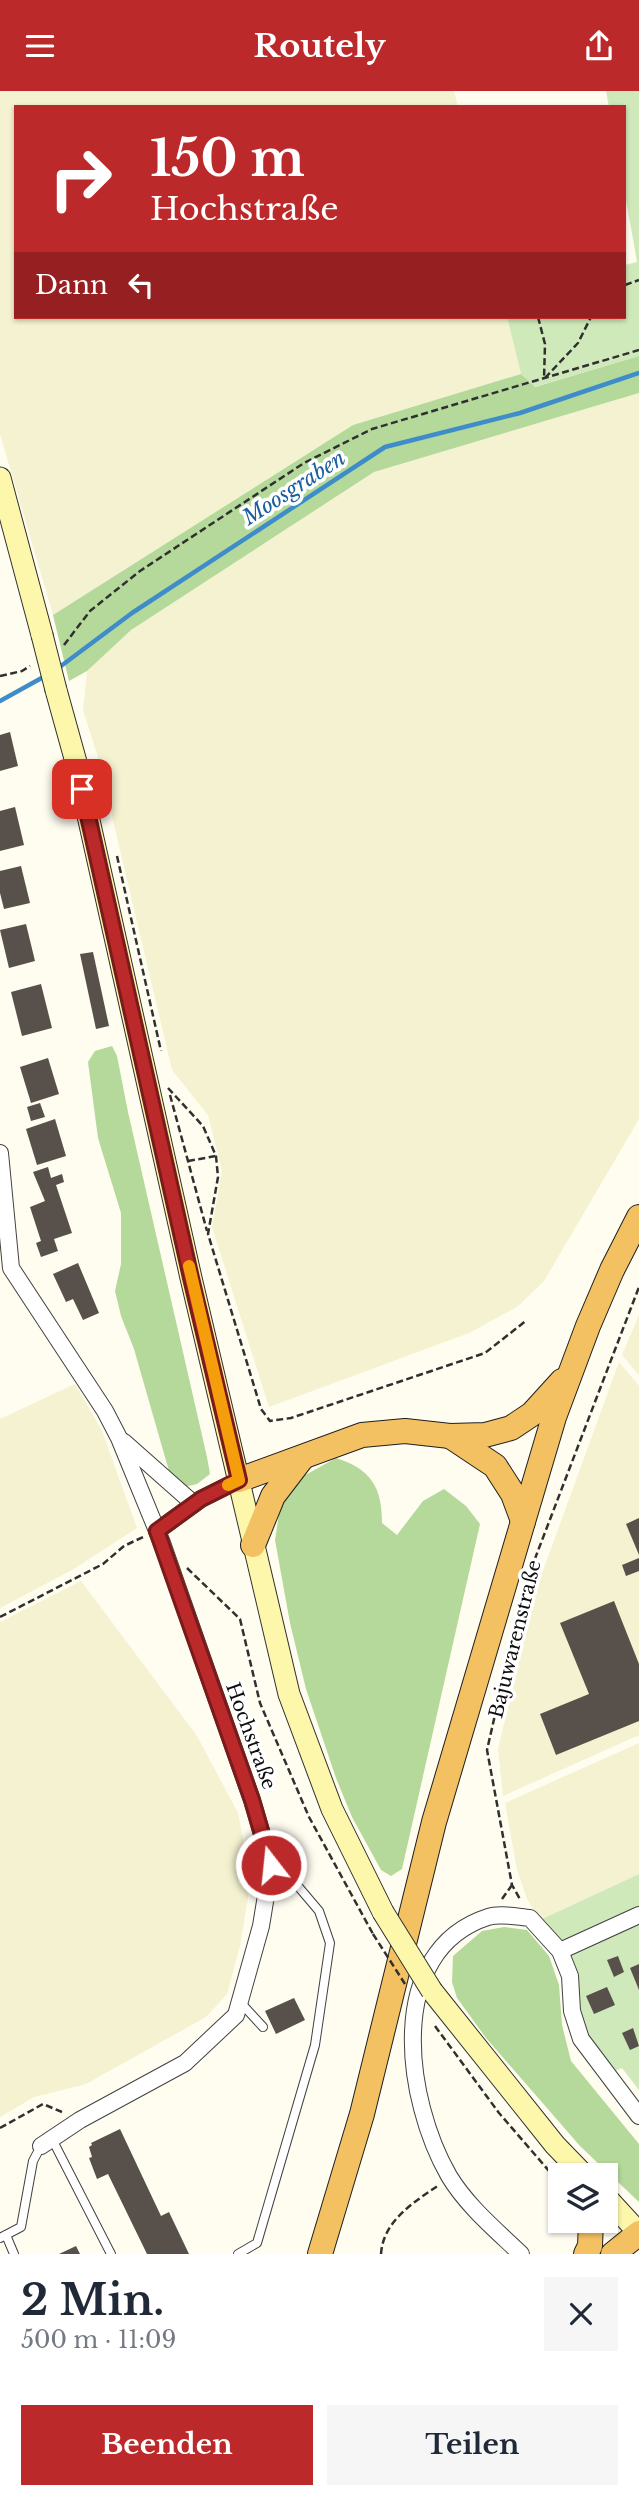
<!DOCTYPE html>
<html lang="de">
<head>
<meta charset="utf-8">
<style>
  body { margin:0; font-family:"Libre Baskerville",serif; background:#f6f6f7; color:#1f2937; height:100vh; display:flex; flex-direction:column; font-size:26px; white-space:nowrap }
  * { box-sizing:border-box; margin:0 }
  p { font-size:23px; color:#747a83 }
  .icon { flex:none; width:38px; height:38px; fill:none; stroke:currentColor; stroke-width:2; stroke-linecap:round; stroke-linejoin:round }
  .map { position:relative; height:2163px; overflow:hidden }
  .sheet { display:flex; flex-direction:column; background:#fff; flex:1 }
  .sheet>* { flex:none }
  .top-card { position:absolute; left:14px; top:14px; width:612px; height:214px; border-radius:0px; box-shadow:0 2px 5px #0004; background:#bc292a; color:#fff; overflow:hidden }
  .controls { position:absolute; left:548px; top:2072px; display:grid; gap:14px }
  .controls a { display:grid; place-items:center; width:70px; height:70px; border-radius:0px; background:#fff; box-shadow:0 2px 5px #0004; font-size:35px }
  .pin { position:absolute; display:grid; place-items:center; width:60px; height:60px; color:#fff; margin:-30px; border-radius:14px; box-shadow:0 4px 10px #0006 }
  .me { position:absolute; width:77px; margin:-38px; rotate:344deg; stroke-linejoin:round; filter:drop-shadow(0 0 5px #0008) }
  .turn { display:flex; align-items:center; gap:24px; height:147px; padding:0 21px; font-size:32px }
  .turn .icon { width:91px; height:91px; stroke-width:2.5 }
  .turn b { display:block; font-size:49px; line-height:60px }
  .then { display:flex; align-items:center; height:66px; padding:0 21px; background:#0003; gap:14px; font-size:26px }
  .round { display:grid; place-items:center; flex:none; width:74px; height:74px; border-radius:0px; background:#f6f6f7 }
  .head { display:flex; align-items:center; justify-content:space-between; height:119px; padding:0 21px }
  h1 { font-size:42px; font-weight:700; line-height:52px }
  .button { display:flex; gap:14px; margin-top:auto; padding:14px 21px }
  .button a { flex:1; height:80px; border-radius:0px; background:#bc292a; color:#fff; font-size:28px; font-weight:700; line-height:80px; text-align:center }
  .button a+a { background:#f6f6f7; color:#1f2937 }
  header { display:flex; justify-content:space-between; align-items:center; height:91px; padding:0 21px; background:#bc292a; color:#fff; font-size:32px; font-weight:700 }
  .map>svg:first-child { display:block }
  .farmland { fill:#f4f2d0 }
  .green { fill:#d0e9ba }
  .forest { fill:#b4d99a }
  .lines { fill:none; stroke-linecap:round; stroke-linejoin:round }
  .stream { stroke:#3e8dca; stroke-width:4.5 }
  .building { fill:#57504b }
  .service-casing { stroke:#414141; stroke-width:10 }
  .minor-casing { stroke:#414141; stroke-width:18 }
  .secondary-casing { stroke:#303030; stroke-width:23 }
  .trunk-casing { stroke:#1f1f1f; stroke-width:26 }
  .path { stroke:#303030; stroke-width:2.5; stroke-dasharray:7 3.5; stroke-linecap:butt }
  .service { stroke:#fff; stroke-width:8 }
  .minor { stroke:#fff; stroke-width:16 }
  .secondary { stroke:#fdf7ac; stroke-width:21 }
  .trunk { stroke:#f3c062; stroke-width:24 }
  .secondary-bridge-casing { stroke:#303030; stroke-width:23; stroke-linecap:butt }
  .path-bridge { stroke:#303030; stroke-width:2.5; stroke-dasharray:7 3.5; stroke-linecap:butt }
  .secondary-bridge { stroke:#fdf7ac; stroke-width:21 }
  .route-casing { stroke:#7a1b1b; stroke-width:18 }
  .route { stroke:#bc292a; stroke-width:12 }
  .slow { stroke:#f59e0b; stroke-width:12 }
  .labels { text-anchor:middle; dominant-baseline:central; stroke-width:7; stroke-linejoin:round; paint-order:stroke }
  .street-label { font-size:19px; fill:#0e0e0e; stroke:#fff }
  .water-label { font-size:21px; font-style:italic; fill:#1a5f9e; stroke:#fff }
</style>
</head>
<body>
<header><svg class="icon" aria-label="menu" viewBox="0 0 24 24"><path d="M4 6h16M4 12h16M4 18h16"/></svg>Routely<svg class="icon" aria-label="share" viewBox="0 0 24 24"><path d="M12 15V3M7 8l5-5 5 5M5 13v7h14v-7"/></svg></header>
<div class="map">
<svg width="639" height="2163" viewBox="0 0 639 2163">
  <rect width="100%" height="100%" fill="#fffcf0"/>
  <!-- farmland -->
  <g class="farmland">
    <path d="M 0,0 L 454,0 L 458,16 L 16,16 L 16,226 L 507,226 L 521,283 L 353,334 L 53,524 L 0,343 Z"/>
    <path d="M 639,302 L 639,1028 L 544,1190 L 517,1216 L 469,1242 L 269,1316 L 212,1136 L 222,1080 L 208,1024 L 172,979 L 98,666 L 83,619 L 87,580 L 130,539 L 374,381 Z"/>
    <path d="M 639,1224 L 639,1284 L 622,1264 Z"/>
    <path d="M 619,1271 L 639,1295 L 639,1644 L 503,1705 L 498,1658 L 536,1499 Z"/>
    <path d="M 75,1293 L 102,1340 L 137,1437 L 72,1479 L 0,1517 L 0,1328 Z"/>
    <path d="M 81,1490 L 197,1645 L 238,1722 L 251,1788 L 240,1855 L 227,1903 L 206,1926 L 86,1993 L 34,2006 L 0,2026 L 0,1531 Z"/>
    <path d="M 639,1652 L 639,1783 L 540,1829 L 527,1808 L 517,1779 L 505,1712 Z"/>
  </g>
  <!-- green -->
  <g class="green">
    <path d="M 606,0 L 639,0 L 639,265 L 534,296 L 521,283 L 507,226 L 625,226 L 625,174 L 637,171 L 625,103 L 625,16 L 609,16 Z"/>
    <path d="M 639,1783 L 639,1817 L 560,1854 L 540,1829 Z"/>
    <path d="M 639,1830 L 639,1999 L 622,1977 L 610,1982 L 585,1945 L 567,1866 L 575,1860 Z"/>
  </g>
  <!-- forest -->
  <g class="forest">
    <path d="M 639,265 L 639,302 L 374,381 L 131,539 L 87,580 L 69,590 L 53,524 L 353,334 L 521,283 L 535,296 Z"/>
    <path d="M 112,955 L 117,965 L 128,1021 L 207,1366 L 210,1383 L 197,1393 L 184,1396 L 171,1387 L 134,1258 L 121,1225 L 115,1200 L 121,1173 L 121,1122 L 98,1047 L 88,971 L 95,960 Z"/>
    <path d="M 336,1367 C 371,1378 382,1396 382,1432 L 397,1444 L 423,1410 L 444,1398 L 466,1415 L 480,1433 L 402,1778 L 391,1785 L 381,1779 L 352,1726 L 336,1687 L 306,1598 L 290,1532 L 275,1449 L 281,1410 L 300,1387 Z"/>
    <path d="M 504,1836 L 527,1839 L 549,1865 L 559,1894 L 562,1934 L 571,1970 L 639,2053 L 639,2111 L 580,2055 L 486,1947 L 457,1907 L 452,1891 L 453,1865 L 482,1840 Z"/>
  </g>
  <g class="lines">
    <!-- stream -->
    <g class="stream">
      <path d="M 57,578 L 132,522 L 385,356 L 520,322 L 639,282"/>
      <path d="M 0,610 L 47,584"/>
    </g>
  </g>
  <!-- building -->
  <g class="building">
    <path d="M 10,641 L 18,675 L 0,680 L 0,644 Z"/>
    <path d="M 15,716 L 24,754 L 0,760 L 0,720 Z"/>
    <path d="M 21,775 L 30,812 L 4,818 L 0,802 L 0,780 Z"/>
    <path d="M 26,833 L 35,870 L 9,877 L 0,839 Z"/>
    <path d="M 93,861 L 109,935 L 96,938 L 80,863 Z"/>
    <path d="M 41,893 L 52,937 L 22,945 L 11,901 Z"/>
    <path d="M 48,967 L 59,1003 L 31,1012 L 20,976 Z"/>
    <path d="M 40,1012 L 45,1026 L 31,1030 L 27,1016 Z"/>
    <path d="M 55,1028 L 66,1065 L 37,1074 L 26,1038 Z"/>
    <path d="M 48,1076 L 51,1087 L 62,1083 L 64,1091 L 56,1094 L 72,1142 L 54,1148 L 58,1160 L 41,1166 L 36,1152 L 41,1150 L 30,1116 L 45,1110 L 33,1081 Z"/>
    <path d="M 78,1172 L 99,1222 L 83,1229 L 73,1208 L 66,1211 L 53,1183 Z"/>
    <path d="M 639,1427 L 639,1464 L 626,1433 Z"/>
    <path d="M 639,1467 L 639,1480 L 626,1485 L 622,1474 Z"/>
    <path d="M 614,1510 L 639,1573 L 639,1630 L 556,1664 L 540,1623 L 589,1603 L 560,1532 Z"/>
    <path d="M 618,1865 L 624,1881 L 614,1886 L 607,1869 Z"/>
    <path d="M 639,1873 L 639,1899 L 630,1877 Z"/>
    <path d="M 607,1896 L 615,1914 L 594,1923 L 586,1905 Z"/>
    <path d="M 294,1907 L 305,1929 L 276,1943 L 265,1920 Z"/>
    <path d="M 633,1937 L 639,1955 L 630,1959 L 622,1942 Z"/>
    <path d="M 120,2038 L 161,2125 L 169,2121 L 189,2163 L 147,2163 L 108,2083 L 97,2088 L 89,2067 L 92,2066 L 89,2056 L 92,2054 L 91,2052 Z"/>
    <path d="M 76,2155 L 80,2163 L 59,2163 Z"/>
  </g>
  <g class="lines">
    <!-- service casing -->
    <g class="service-casing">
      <g id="service">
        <path d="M 240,1911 L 263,1936"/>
        <path d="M 52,2048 L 111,2163"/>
        <path d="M 6,2144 L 14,2163"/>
        <path d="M 0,2147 L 21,2136 L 33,2070 L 41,2055"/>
        <path d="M 238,2163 L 257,2152 L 315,1954 L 330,1852 L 319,1820 L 291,1787 L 271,1774"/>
      </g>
    </g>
    <!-- minor casing -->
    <g class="minor-casing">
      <g id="minor">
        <path d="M 0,1062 L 11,1177 L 105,1320 L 119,1347 L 162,1452 L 252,1709 L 271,1774 L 261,1835 L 236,1924 L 185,1972 L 80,2029 L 41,2055"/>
        <path d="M 124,1351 L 194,1413"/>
        <path d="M 157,1440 L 201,1408 L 239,1389"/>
        <path d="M 560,1860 L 639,1824"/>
        <path d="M 521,2163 C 496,2139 467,2115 449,2085 C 406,2011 383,1860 488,1826 C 500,1822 518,1826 530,1827 L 560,1860 L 570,1885 L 572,1920 L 581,1948 L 639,2025"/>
      </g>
    </g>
    <!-- secondary casing -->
    <g class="secondary-casing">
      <g id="secondary">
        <path d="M 0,387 L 42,544"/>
        <path d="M 56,599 L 76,671 L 191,1187 L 289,1603 L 332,1718 L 383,1821"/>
        <path d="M 432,1900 L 555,2054 L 584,2084"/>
        <path d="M 606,2106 L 639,2142"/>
      </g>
    </g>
    <!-- trunk casing -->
    <g class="trunk-casing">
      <g id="trunk">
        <path d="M 450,1345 L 495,1375 L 513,1403 L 523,1430"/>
        <path d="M 239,1389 L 362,1344 L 405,1340 L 450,1345 L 485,1344 L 511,1337 L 532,1323 L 562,1290"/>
        <path d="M 253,1454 L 273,1405 L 302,1367"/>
        <path d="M 320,2163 L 362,2023 L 434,1731 L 554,1326 L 588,1235 L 612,1179 L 639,1126"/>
        <path d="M 586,2163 L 590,2155 L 591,2130"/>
        <path d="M 613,2163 L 639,2142"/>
      </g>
    </g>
    <!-- path -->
    <g class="path">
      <path d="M 625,194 L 639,189"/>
      <path d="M 538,226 L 545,253 L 544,288"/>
      <path d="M 545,287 L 578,252 L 591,226"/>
      <path d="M 64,554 L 90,520 L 140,480 L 304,372 L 372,338 L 639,259"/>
      <path d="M 0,585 L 22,580 L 30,575"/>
      <path d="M 117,765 L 161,960"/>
      <path d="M 168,997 L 203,1035 L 216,1065 L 218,1086 L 208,1143 L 261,1318 L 270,1330 L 291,1327 L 485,1262 L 527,1229"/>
      <path d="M 170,1004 L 207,1140"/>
      <path d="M 188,1070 L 216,1065"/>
      <path d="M 187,1477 L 240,1528 L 260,1612 L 309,1726 L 373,1843"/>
      <path d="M 531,1478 L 639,1196"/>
      <path d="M 520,1514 L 487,1659 L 512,1794 L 521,1810"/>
      <path d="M 0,1526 L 103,1473 L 124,1455 L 143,1446"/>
      <path d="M 502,1808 L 512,1794"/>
      <path d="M 435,1935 L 499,2022 L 556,2088 L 560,2096"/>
      <path d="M 0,2037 L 43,2013 L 62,2021"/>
      <path d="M 381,2163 C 383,2130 414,2111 439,2094"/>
    </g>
    <!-- service -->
    <use href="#service" class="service"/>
    <!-- minor -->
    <use href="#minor" class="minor"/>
    <!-- secondary -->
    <use href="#secondary" class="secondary"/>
    <!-- trunk -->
    <use href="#trunk" class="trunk"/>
    <!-- secondary-bridge casing -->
    <g class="secondary-bridge-casing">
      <g id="secondary-bridge">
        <path d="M 42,544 L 56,599"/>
        <path d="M 383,1821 L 432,1900"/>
      </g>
    </g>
    <!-- path-bridge -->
    <path class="path-bridge" d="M 373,1843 L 405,1893"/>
    <!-- secondary-bridge -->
    <use href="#secondary-bridge" class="secondary-bridge"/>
  </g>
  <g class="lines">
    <!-- route casing -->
    <g class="route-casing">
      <path id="route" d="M 82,698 L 191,1187 L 239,1389 L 201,1408 L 157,1440 L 252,1709 L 271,1774"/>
    </g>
    <!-- route -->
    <use href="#route" class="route"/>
    <!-- slow -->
    <path class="slow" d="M 189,1175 L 239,1389 L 228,1394"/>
  </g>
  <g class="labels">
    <!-- street labels -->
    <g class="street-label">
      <text transform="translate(515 1548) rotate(-76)">Bajuwarenstraße</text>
      <text transform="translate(251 1645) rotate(70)">Hochstraße</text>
    </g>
    <!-- water labels -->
    <g class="water-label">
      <text transform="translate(294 397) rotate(-33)">Moosgraben</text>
    </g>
  </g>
</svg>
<div class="controls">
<a><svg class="icon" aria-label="layers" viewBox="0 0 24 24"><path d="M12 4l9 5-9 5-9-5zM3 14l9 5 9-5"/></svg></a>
</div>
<div class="pin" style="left:82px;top:698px;background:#d93025"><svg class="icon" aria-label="arrive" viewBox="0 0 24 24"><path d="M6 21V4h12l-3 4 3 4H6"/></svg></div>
<svg class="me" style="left:271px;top:1774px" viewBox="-20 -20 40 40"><circle r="17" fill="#bc292a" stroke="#fff" stroke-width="3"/><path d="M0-11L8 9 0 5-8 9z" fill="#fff"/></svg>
<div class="top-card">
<div class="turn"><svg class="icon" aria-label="right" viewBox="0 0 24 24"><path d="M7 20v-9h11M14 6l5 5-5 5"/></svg><div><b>150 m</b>Hochstraße</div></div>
<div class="then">Dann<svg class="icon" aria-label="left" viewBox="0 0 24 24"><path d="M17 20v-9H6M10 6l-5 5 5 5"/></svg></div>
</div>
</div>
<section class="sheet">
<div class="head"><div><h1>2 Min.</h1><p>500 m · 11:09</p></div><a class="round"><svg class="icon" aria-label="close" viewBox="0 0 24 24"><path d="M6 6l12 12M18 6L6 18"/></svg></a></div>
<div class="button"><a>Beenden</a><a>Teilen</a></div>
</section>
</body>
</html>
